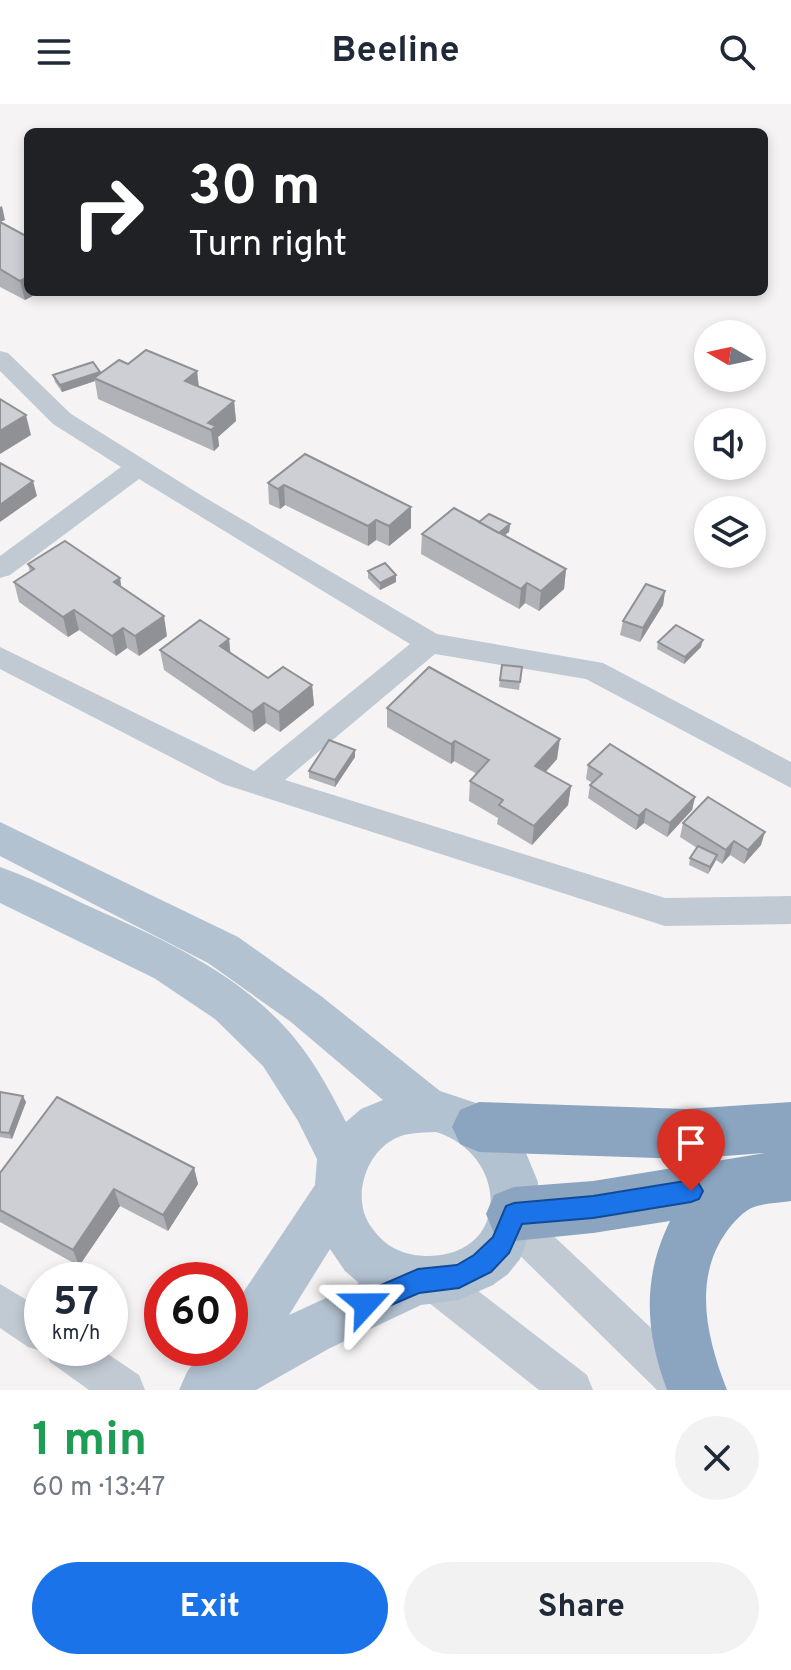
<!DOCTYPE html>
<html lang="en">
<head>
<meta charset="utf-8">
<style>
  body { margin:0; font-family:Overpass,sans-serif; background:#f2f2f3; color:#1f2937; height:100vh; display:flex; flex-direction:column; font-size:30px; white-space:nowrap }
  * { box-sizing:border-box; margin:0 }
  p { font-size:26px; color:#747a83 }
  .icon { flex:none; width:44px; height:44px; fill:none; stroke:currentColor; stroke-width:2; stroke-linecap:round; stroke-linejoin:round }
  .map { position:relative; height:1286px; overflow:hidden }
  .side { display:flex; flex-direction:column; background:#fff; flex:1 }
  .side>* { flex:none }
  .hud { position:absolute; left:24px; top:24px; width:744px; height:168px; border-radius:12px; box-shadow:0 4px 12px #0003; background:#202124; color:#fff; overflow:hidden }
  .needle { width:52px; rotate:279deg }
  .tools { position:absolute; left:694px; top:216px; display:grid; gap:16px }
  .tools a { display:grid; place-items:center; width:72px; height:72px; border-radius:50%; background:#fff; box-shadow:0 4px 12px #0003; font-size:40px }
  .speed { position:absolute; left:24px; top:1158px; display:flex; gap:16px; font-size:40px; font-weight:700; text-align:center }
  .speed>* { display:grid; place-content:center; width:104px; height:104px; border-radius:50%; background:#fff; box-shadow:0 4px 12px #0003; line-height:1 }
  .speed small { font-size:20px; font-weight:400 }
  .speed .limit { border:12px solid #d22; background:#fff; color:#111 }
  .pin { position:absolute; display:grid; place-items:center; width:68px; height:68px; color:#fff; margin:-82px -34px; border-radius:50% 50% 50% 0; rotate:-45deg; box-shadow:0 0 8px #0007 }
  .pin .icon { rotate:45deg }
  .me { position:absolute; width:88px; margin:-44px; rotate:66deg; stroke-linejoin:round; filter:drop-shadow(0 0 6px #0008) }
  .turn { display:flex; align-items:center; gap:28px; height:168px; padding:0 32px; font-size:36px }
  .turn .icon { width:104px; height:104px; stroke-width:2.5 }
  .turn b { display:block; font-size:56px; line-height:68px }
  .round { display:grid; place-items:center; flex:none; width:84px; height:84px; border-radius:42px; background:#f2f2f3 }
  .headline { display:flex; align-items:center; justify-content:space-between; height:136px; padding:0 32px }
  h1 { font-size:48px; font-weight:700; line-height:60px; color:#1e9e55 }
  .button { display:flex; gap:16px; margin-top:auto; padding:16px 32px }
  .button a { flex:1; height:92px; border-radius:48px; background:#1a73e8; color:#fff; font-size:32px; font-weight:700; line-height:92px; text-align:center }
  .button a+a { background:#f2f2f3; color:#1f2937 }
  header { display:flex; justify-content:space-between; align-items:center; height:104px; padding:0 32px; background:#fff; font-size:36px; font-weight:700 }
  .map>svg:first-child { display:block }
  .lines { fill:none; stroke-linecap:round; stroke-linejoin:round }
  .minor { fill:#c1cad2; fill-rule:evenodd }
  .major { fill:#b3c2d1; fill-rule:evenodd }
  .highway { fill:#8ba5c1; fill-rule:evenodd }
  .wall { fill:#b0b2b7 }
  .shaded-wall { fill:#909195 }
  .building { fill:#cdcfd5; stroke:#909195; stroke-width:2 }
  .route { fill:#1a73e8; stroke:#114b97; stroke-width:2 }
</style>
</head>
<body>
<header><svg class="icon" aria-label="menu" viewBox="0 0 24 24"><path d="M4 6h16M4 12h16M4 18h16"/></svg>Beeline<svg class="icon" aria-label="search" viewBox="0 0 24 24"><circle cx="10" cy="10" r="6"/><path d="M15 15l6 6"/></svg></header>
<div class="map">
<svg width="791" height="1286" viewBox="0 0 791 1286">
  <rect width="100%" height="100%" fill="#f5f3f3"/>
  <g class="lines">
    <!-- minor -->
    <g class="minor">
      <path d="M 0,247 L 8,249 L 71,310 L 204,393 L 437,530 L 603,559 L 791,658 L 791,684 L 586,575 L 435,550 L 285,676 L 665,794 L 791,792 L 791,820 L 665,822 L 248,688 L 223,680 L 0,565 L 0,543 L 254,667 L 410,540 L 139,375 L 10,471 L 0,474 L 0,452 L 121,363 L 53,320 L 0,267 Z"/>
      <path d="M 512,1100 L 525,1105 L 701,1271 L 707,1286 L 657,1286 L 499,1131 L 493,1118 L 499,1105 Z"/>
      <path d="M 433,1158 L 447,1163 L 587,1271 L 593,1286 L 539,1286 L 419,1191 L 413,1177 L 419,1163 Z"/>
      <path d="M 0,1180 L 42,1205 L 42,1244 L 99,1244 L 139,1271 L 145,1286 L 89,1286 L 50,1258 L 45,1248 L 28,1243 L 0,1224 Z"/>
    </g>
    <!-- major -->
    <path class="major" d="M 0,718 L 238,833 L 321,892 L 440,987 L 479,1000 L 503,1016 L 521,1037 L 538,1078 L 538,1107 L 520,1155 L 508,1170 L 493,1181 L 459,1196 L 421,1201 L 330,1244 L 256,1286 L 179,1286 L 187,1268 L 204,1244 L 230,1244 L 230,1208 L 315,1081 L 317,1055 L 298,1017 L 263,962 L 215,915 L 154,874 L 0,799 L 0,763 C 29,773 57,787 84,800 C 154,831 229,864 282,920 C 310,949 328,983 346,1018 L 361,1005 L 383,996 L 291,918 L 208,859 L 0,752 ZM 436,1028 C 508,1050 512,1150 429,1152 C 405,1152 386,1144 372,1124 C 351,1097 364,1051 394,1035 C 407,1028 421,1029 436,1028 ZM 330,1145 L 345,1167 L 359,1179 L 289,1211 Z"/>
    <!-- highway -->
    <path class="highway" d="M 479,998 L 686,1005 L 791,998 L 791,1097 C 779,1099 765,1099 754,1103 C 744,1106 733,1119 727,1127 C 692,1175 707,1235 727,1286 L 667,1286 C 645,1227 642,1174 670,1117 L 593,1129 L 514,1137 L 494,1129 L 486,1110 L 494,1091 L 514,1083 L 593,1077 L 765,1049 L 686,1055 L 479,1048 L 460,1040 L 452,1023 L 460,1006 Z"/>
  </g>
  <!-- wall -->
  <g class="wall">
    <path d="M 0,118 L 28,188 L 40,188 L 25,196 L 0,183 Z"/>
    <path d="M 128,260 L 197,267 L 199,282 L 234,297 L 236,317 L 218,333 L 219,342 L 214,347 L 98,295 L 95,277 L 62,288 L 55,278 L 53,271 L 100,268 L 101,270 Z"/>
    <path d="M 305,350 L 411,403 L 411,424 L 389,442 L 376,436 L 368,442 L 285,401 L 280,405 L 269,400 L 268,379 Z"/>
    <path d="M 510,420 L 509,428 L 504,431 L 566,465 L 564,485 L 539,507 L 525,499 L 519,505 L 421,450 L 422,430 Z"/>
    <path d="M 28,460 L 120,474 L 121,483 L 167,532 L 139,552 L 127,544 L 116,552 L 79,526 L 68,533 L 19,498 L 14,478 L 30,468 Z"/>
    <path d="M 368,467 L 396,478 L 380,486 L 368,474 Z"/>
    <path d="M 665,487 L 663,501 L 640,538 L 620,531 L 623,517 Z"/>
    <path d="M 229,535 L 230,549 L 268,574 L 312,581 L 314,601 L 280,628 L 266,619 L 254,628 L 164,566 L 160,546 Z"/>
    <path d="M 658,538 L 701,543 L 684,560 L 657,545 Z"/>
    <path d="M 502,561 L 522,563 L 519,586 L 499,583 Z"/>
    <path d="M 387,604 L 557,655 L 546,668 L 571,682 L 568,701 L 532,741 L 497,720 L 498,714 L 469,697 L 470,677 L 477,670 L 454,657 L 451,660 L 387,623 Z"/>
    <path d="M 355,653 L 335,683 L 309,674 L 309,667 Z"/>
    <path d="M 588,661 L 695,693 L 692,706 L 667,733 L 644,719 L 636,726 L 588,694 L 590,681 L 592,679 L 586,675 Z"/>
    <path d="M 683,719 L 761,741 L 744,760 L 730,751 L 722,760 L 716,756 L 708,770 L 689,761 L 690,754 L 697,744 L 680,733 Z"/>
    <path d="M 0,988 L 26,998 L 12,1035 L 0,1033 Z"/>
    <path d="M 194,1064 L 198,1080 L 168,1127 L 120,1102 L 79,1162 L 0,1118 L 0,1069 Z"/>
  </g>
  <!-- shaded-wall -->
  <g class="shaded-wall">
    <path d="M 2,102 L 5,116 L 0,118 L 0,103 Z"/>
    <path d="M 28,173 L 28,188 L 40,188 L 25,196 L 20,177 Z"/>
    <path d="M 197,267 L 199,288 L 185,277 Z"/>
    <path d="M 100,268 L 101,275 L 94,274 L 95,277 L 62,288 L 60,281 Z"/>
    <path d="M 234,297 L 236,317 L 218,333 L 219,342 L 214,347 L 211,326 L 208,319 Z"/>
    <path d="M 26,311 L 31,331 L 0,350 L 0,327 Z"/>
    <path d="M 33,377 L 37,392 L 0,418 L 0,401 Z"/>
    <path d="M 284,381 L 285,401 L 280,405 L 278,385 Z"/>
    <path d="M 411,403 L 411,424 L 389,442 L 389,422 Z"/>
    <path d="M 376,416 L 376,436 L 368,442 L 368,422 Z"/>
    <path d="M 510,420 L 509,428 L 494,440 L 494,433 Z"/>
    <path d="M 566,465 L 564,485 L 539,507 L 541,487 Z"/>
    <path d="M 396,471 L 396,478 L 380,486 L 380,479 Z"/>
    <path d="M 120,474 L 123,495 L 114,478 Z"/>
    <path d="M 527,479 L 525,499 L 519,505 L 521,485 Z"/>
    <path d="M 665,487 L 663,501 L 640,538 L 643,524 Z"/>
    <path d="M 74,506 L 79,526 L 68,533 L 63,513 Z"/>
    <path d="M 164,512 L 167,532 L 139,552 L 135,532 Z"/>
    <path d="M 123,524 L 127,544 L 116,552 L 112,532 Z"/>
    <path d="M 229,535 L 231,555 L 220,542 Z"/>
    <path d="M 703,536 L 701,543 L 684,560 L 685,553 Z"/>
    <path d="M 312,581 L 314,601 L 280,628 L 279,608 Z"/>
    <path d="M 264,599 L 266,619 L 254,628 L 252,608 Z"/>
    <path d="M 560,635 L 557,655 L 533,681 L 535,662 Z"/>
    <path d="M 455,637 L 454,657 L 451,660 L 451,640 Z"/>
    <path d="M 355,646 L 355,653 L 335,683 L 335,676 Z"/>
    <path d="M 571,682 L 568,701 L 532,741 L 534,722 Z"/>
    <path d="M 695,693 L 692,706 L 667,733 L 670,719 Z"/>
    <path d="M 646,705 L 644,719 L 636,726 L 639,712 Z"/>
    <path d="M 765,728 L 761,741 L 744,760 L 748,746 Z"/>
    <path d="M 734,737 L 730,751 L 722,760 L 726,746 Z"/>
    <path d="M 717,751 L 715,758 L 708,770 L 710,763 Z"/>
    <path d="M 23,992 L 26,998 L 12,1035 L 9,1029 Z"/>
    <path d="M 194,1064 L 198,1080 L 168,1127 L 163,1111 Z"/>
    <path d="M 114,1085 L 120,1102 L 79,1162 L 73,1146 Z"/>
  </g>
  <!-- building -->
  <g class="building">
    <path d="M 0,118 L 28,133 L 28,173 L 20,177 L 0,165 Z"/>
    <path d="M 146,246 L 197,267 L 185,277 L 234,297 L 208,319 L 216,322 L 211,326 L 94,274 L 119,256 L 128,260 Z"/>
    <path d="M 93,258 L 100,268 L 60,281 L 53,271 Z"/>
    <path d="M 0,295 L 26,311 L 0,327 Z"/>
    <path d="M 305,350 L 411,403 L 389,422 L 376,416 L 368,422 L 284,381 L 278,385 L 268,379 Z"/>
    <path d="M 0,359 L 33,377 L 0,401 Z"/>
    <path d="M 454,404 L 566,465 L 541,487 L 527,479 L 521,485 L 422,430 Z"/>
    <path d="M 489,410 L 510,420 L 499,429 L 479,418 Z"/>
    <path d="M 65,437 L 120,474 L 114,478 L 164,512 L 135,532 L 123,524 L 112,532 L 74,506 L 63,513 L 14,478 L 34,465 L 28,460 Z"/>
    <path d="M 385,459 L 396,471 L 380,479 L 368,467 Z"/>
    <path d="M 646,480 L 665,487 L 643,524 L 623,517 Z"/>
    <path d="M 200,516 L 229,535 L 220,542 L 268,574 L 283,563 L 312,581 L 279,608 L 264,599 L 252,608 L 160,546 Z"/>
    <path d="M 676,521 L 703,536 L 685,553 L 658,538 Z"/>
    <path d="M 502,561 L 522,563 L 520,578 L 500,576 Z"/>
    <path d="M 429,563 L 560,635 L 535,662 L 571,682 L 534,722 L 499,701 L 503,696 L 470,677 L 489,656 L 455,637 L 451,640 L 387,604 Z"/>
    <path d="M 329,636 L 355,646 L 335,676 L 309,667 Z"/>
    <path d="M 610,640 L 695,693 L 670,719 L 646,705 L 639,712 L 590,681 L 602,670 L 588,661 Z"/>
    <path d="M 708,693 L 765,728 L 748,746 L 734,737 L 726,746 L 683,719 Z"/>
    <path d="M 698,742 L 717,751 L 710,763 L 690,754 Z"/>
    <path d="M 0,988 L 23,992 L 9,1029 L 0,1028 Z"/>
    <path d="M 57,993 L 194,1064 L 163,1111 L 114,1085 L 73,1146 L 0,1106 L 0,1069 Z"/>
  </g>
  <!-- route -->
  <path class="route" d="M 691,1076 L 699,1080 L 703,1087 L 699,1095 L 691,1098 L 593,1114 L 522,1120 L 509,1149 L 491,1168 L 459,1184 L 419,1189 L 366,1212 L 358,1208 L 354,1200 L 358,1191 L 418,1165 L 457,1161 L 474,1151 L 493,1133 L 506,1102 L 514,1099 L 593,1092 Z"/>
</svg>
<div class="tools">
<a><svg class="needle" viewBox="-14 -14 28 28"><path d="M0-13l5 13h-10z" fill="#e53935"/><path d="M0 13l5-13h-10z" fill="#747a83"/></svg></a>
<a><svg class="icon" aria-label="sound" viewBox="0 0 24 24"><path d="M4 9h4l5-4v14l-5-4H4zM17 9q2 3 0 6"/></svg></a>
<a><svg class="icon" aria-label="layers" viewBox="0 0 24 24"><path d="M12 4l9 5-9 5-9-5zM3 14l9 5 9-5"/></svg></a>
</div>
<div class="speed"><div>57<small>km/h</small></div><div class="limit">60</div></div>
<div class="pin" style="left:691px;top:1087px;background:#d93025"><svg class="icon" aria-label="arrive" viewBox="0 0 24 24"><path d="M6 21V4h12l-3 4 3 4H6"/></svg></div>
<svg class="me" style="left:366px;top:1200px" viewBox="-20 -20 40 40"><path d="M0-17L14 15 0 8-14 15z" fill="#1a73e8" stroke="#fff" stroke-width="4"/></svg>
<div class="hud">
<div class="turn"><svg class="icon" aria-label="right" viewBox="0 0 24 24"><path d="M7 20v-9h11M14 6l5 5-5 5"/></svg><div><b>30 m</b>Turn right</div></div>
</div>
</div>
<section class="side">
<div class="headline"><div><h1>1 min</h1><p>60 m · 13:47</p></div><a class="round"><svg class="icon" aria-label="close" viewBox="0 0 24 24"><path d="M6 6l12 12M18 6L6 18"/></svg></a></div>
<div class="button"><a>Exit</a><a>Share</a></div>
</section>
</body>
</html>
